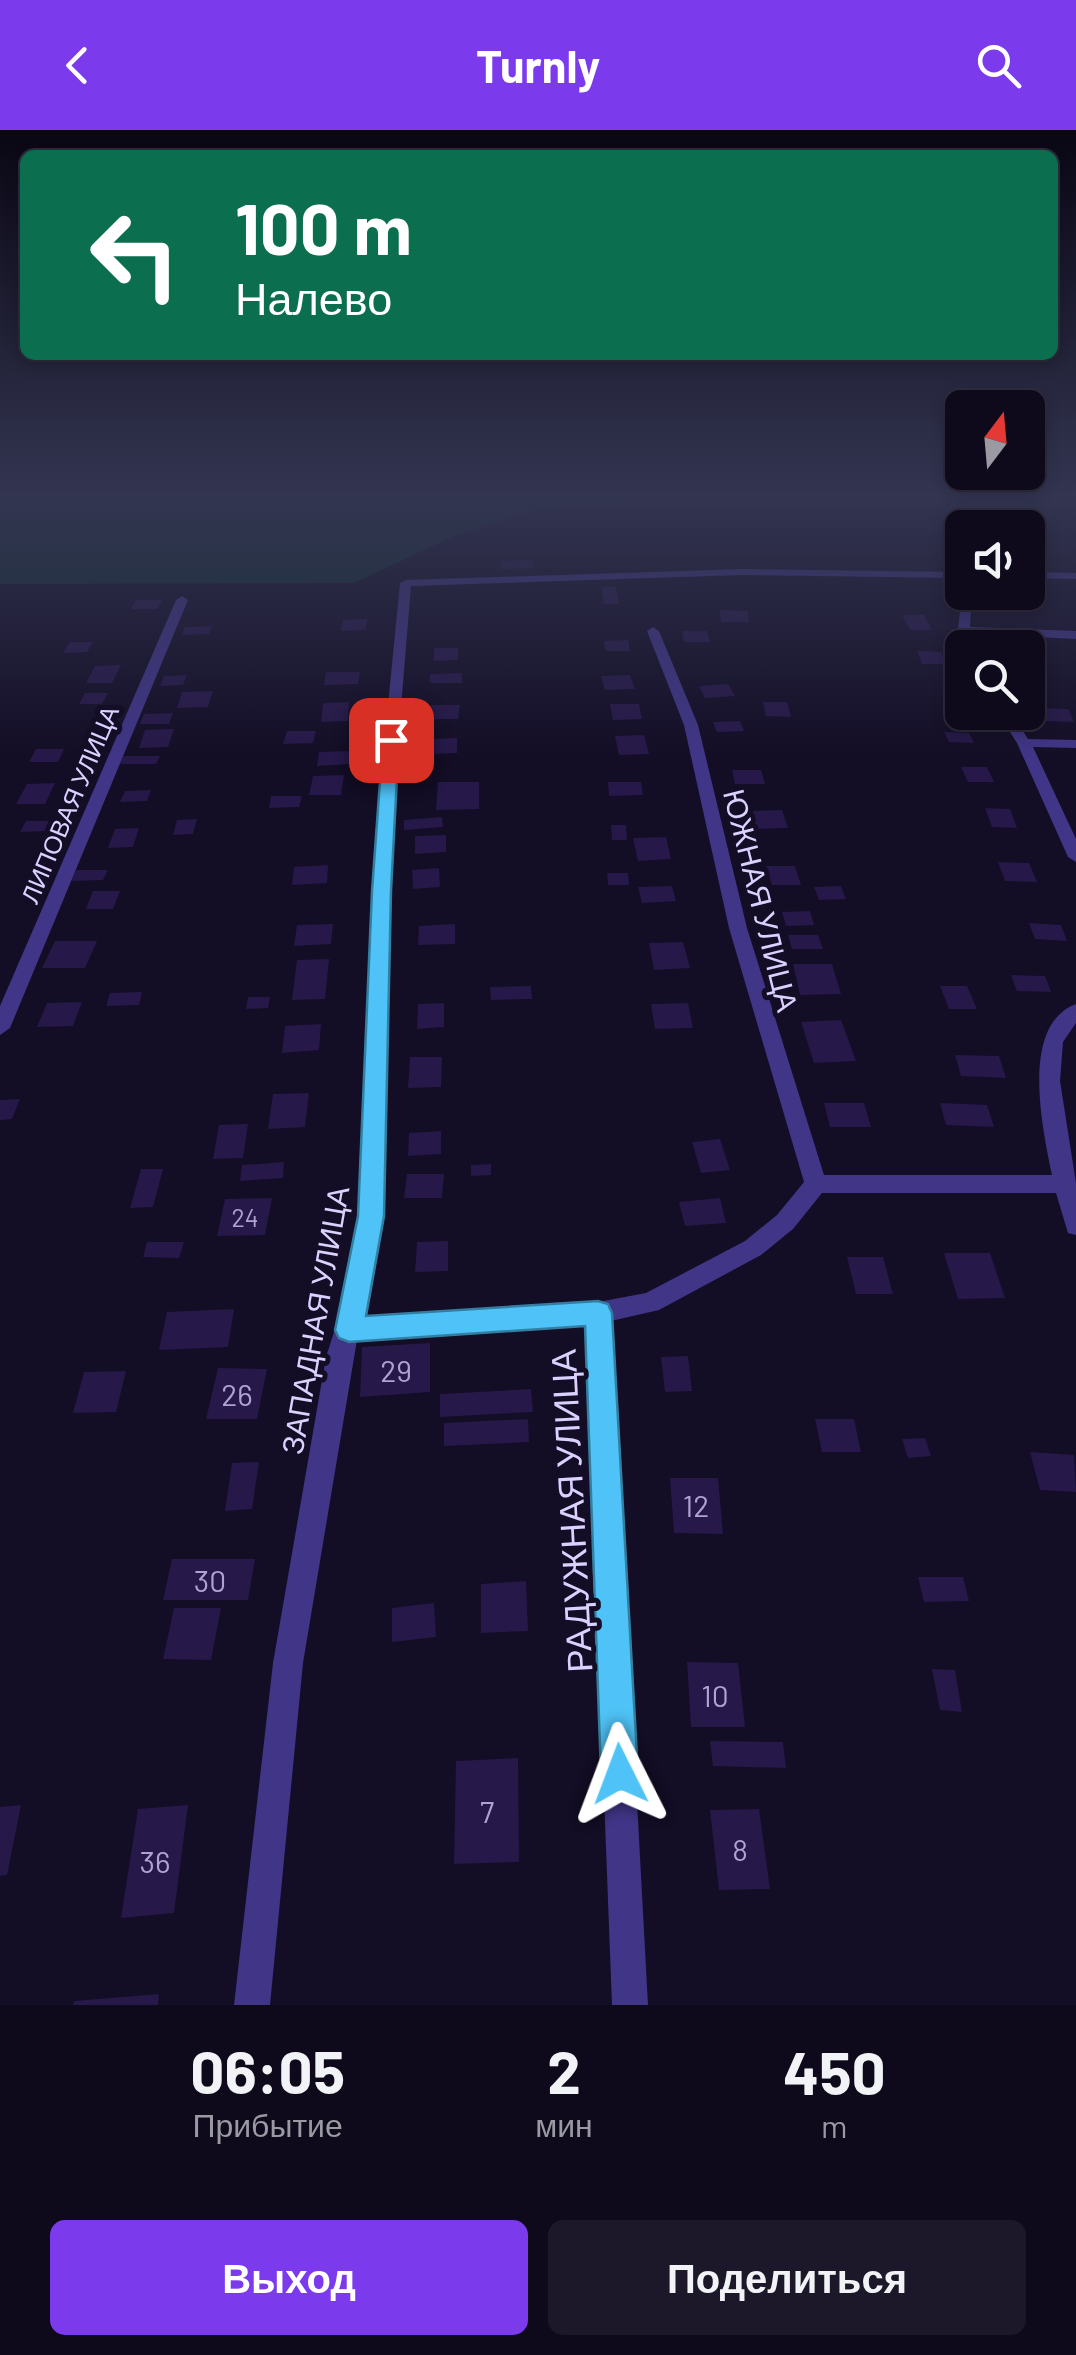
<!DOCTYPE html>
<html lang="ru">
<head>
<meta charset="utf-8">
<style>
  body { margin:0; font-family:Barlow,sans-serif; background:#1c1829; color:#f1f3f6; height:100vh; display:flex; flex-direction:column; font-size:38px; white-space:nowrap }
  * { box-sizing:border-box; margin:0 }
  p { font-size:32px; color:#9b9aa3 }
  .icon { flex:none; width:55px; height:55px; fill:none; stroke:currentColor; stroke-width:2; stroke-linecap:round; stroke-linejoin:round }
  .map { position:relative; height:1875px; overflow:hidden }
  .panel { display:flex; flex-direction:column; background:#0e0a1c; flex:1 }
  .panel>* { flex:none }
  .banner { position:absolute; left:20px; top:20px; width:1038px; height:210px; border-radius:15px; box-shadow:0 5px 15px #0003,0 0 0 2px #2e2b3b; background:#0b6e4f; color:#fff; overflow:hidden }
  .needle { width:65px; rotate:16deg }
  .controls { position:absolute; left:945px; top:260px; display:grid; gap:20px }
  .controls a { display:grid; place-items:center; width:100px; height:100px; border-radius:15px; background:#0e0a1c; box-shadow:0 5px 15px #0003,0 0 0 2px #2e2b3b; font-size:50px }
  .pin { position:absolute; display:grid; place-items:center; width:85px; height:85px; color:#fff; margin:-42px; border-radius:20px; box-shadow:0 5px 15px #0006 }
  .me { position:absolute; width:110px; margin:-55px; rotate:357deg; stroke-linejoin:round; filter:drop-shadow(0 0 8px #0008) }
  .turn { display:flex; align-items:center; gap:35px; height:210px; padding:0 50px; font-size:45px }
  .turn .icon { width:130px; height:130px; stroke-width:2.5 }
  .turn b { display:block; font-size:70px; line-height:85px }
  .eta { display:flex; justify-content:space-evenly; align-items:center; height:170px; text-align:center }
  .eta b { font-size:60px; font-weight:700; line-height:70px }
  .action { display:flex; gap:20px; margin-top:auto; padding:20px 50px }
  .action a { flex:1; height:115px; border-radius:15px; background:#7c3aed; color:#fff; font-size:40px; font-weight:700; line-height:115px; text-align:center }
  .action a+a { background:#1c1829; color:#f1f3f6 }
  header { display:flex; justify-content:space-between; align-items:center; height:130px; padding:0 50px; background:#7c3aed; color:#fff; font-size:45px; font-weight:700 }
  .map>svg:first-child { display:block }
  .green { fill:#102e30 }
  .building { fill:#261848 }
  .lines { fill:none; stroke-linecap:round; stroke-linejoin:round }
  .street { fill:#403587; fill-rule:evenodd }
  .route { fill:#4fc3f7; stroke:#337fa1; stroke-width:2.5 }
  .labels { text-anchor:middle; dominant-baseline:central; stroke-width:10; stroke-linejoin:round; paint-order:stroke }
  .far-street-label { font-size:25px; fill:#dbd1ff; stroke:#130d25 }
  .number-label { font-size:25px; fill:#aea3d1 }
  .street-label { font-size:30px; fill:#dbd1ff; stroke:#130d25 }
  .near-number-label { font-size:30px; fill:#aea3d1 }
  .near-street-label { font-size:35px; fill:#dbd1ff; stroke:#130d25 }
</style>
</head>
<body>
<header><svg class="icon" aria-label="back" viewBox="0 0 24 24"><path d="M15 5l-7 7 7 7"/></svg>Turnly<svg class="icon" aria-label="search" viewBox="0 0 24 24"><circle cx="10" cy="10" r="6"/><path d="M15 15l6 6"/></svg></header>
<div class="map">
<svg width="1076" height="1875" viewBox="0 0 1076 1875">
  <rect width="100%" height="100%" fill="#130d25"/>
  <!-- green -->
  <path class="green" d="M 0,368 L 728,368 L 536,380 L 456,405 L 354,453 L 0,454 Z"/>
  <!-- building -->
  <g class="building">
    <path d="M 533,430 L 534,438 L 502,439 L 500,431 Z"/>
    <path d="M 602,457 L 616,457 L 619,474 L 604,474 Z"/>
    <path d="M 136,470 L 162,470 L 157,479 L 131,479 Z"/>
    <path d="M 720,480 L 748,481 L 749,492 L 721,492 Z"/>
    <path d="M 902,485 L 924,485 L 932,500 L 910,500 Z"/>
    <path d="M 367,489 L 366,500 L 341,501 L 343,490 Z"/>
    <path d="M 212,496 L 209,504 L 182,505 L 185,497 Z"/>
    <path d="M 682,501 L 707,501 L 710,512 L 684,512 Z"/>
    <path d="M 628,510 L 630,521 L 605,521 L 604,511 Z"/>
    <path d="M 70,512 L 93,512 L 87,522 L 63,523 Z"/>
    <path d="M 434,518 L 458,518 L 458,530 L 434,531 Z"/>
    <path d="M 917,521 L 941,522 L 946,534 L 922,534 Z"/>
    <path d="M 121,535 L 112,553 L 86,553 L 95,536 Z"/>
    <path d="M 326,542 L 360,542 L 358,554 L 324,555 Z"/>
    <path d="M 462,543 L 462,553 L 430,553 L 430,544 Z"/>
    <path d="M 187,545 L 183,555 L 160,556 L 164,546 Z"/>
    <path d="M 630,545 L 635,559 L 605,560 L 601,546 Z"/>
    <path d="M 728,554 L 735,566 L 705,568 L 699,556 Z"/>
    <path d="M 213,561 L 208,577 L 177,578 L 182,562 Z"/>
    <path d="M 85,563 L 108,563 L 102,574 L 79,574 Z"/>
    <path d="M 349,572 L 348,591 L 321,592 L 323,573 Z"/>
    <path d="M 763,572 L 787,572 L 791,587 L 766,586 Z"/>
    <path d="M 610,574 L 639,574 L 642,589 L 613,590 Z"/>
    <path d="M 431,575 L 460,575 L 458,589 L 429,589 Z"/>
    <path d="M 1041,578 L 1068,579 L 1074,592 L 1046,591 Z"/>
    <path d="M 173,583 L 169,594 L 140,594 L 144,584 Z"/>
    <path d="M 740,591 L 744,601 L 717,602 L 713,592 Z"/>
    <path d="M 174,599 L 168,617 L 139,618 L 145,600 Z"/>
    <path d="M 287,601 L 316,601 L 313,613 L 283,614 Z"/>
    <path d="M 944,602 L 969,603 L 974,613 L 949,612 Z"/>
    <path d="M 644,605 L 649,624 L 619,625 L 615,606 Z"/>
    <path d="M 457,608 L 457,623 L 428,624 L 430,609 Z"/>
    <path d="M 36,619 L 64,619 L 58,632 L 29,632 Z"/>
    <path d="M 352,621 L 350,634 L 317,636 L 319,622 Z"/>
    <path d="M 123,626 L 160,626 L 156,634 L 120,634 Z"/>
    <path d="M 961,637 L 987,637 L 994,652 L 968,652 Z"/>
    <path d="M 732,640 L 761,640 L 765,654 L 735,654 Z"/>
    <path d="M 344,645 L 341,665 L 309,665 L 313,646 Z"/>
    <path d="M 438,652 L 479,652 L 479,679 L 436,680 Z"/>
    <path d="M 608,652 L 641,652 L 643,665 L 609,666 Z"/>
    <path d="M 55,653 L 45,674 L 16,674 L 27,654 Z"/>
    <path d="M 151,660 L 147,671 L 120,672 L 125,661 Z"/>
    <path d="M 271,666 L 302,666 L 299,677 L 269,678 Z"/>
    <path d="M 985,678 L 1010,679 L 1017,698 L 992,697 Z"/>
    <path d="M 782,680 L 788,698 L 754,699 L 749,681 Z"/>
    <path d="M 442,687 L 443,697 L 404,700 L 404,690 Z"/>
    <path d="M 197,689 L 193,704 L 173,705 L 177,690 Z"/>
    <path d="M 26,691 L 54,691 L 48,701 L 20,702 Z"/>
    <path d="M 611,695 L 626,695 L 627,710 L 612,710 Z"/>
    <path d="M 139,698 L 133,717 L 108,718 L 115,699 Z"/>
    <path d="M 446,705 L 446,722 L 415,724 L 415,706 Z"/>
    <path d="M 666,707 L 671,729 L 638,731 L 633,708 Z"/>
    <path d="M 998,732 L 1029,733 L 1037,752 L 1005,751 Z"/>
    <path d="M 328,735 L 327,753 L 292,755 L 294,737 Z"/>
    <path d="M 766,736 L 795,736 L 801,755 L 772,755 Z"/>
    <path d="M 439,738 L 440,757 L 413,759 L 412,740 Z"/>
    <path d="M 76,740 L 108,740 L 103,750 L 71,751 Z"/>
    <path d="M 607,743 L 628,743 L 629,755 L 608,755 Z"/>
    <path d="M 672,756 L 676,771 L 642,773 L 638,757 Z"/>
    <path d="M 841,756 L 846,769 L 819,770 L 814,757 Z"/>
    <path d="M 93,761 L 120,761 L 113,779 L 86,779 Z"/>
    <path d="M 810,781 L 814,795 L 786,796 L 782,782 Z"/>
    <path d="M 1029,793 L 1061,795 L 1067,811 L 1035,809 Z"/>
    <path d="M 333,794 L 331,814 L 294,816 L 297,795 Z"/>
    <path d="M 455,794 L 455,814 L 418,815 L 419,796 Z"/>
    <path d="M 788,805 L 818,805 L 823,819 L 792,819 Z"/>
    <path d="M 55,811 L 97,811 L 85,838 L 42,838 Z"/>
    <path d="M 683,812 L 690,838 L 654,840 L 649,813 Z"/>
    <path d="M 329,829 L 325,869 L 292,870 L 297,830 Z"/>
    <path d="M 793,834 L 832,834 L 841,864 L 800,865 Z"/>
    <path d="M 1011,845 L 1045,846 L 1051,862 L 1017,861 Z"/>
    <path d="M 531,856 L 532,869 L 491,870 L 490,857 Z"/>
    <path d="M 940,856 L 967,856 L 977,879 L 949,879 Z"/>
    <path d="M 142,862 L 139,875 L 106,876 L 110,863 Z"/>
    <path d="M 248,867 L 270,867 L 268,878 L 246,879 Z"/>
    <path d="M 82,872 L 73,896 L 37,897 L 47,873 Z"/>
    <path d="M 444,873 L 444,897 L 417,899 L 418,874 Z"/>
    <path d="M 688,873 L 693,898 L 655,899 L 651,874 Z"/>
    <path d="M 841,890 L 856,931 L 814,933 L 801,892 Z"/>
    <path d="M 321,894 L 319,920 L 282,923 L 285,896 Z"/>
    <path d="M 955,925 L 999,926 L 1006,948 L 961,946 Z"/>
    <path d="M 410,927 L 442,927 L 441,957 L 408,958 Z"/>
    <path d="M 309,963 L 305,997 L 268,999 L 273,964 Z"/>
    <path d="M 20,969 L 12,989 L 0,990 L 0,970 Z"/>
    <path d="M 824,973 L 864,973 L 871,997 L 830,997 Z"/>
    <path d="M 940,973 L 987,975 L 994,997 L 946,995 Z"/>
    <path d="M 248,994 L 243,1028 L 213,1029 L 219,995 Z"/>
    <path d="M 441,1001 L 441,1024 L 408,1026 L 409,1003 Z"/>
    <path d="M 720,1009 L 730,1040 L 701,1043 L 692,1012 Z"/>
    <path d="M 284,1032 L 283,1048 L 240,1051 L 242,1035 Z"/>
    <path d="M 491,1034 L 491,1045 L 471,1046 L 471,1035 Z"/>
    <path d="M 141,1039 L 163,1039 L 153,1077 L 130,1078 Z"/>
    <path d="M 407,1044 L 444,1044 L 442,1068 L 404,1068 Z"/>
    <path d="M 272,1068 L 265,1105 L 217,1106 L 225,1069 Z"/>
    <path d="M 720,1068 L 726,1093 L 685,1096 L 679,1072 Z"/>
    <path d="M 448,1111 L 448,1141 L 415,1142 L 417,1112 Z"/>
    <path d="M 147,1112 L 184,1112 L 179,1128 L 143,1127 Z"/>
    <path d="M 944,1123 L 990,1123 L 1005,1168 L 958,1169 Z"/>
    <path d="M 847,1127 L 883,1127 L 893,1164 L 856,1164 Z"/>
    <path d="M 234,1179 L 228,1217 L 159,1220 L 167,1182 Z"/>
    <path d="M 430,1213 L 430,1262 L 360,1267 L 362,1217 Z"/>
    <path d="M 688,1226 L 692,1261 L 665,1262 L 661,1227 Z"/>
    <path d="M 218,1238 L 267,1239 L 257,1289 L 206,1289 Z"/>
    <path d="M 126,1241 L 116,1282 L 73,1283 L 84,1242 Z"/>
    <path d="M 531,1259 L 533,1282 L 440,1287 L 440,1264 Z"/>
    <path d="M 528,1289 L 529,1312 L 444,1316 L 444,1293 Z"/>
    <path d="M 815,1289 L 854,1289 L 861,1322 L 822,1322 Z"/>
    <path d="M 925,1308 L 931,1326 L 908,1328 L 902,1309 Z"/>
    <path d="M 1030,1322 L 1074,1325 L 1076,1362 L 1040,1360 Z"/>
    <path d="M 259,1332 L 252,1379 L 225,1381 L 232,1333 Z"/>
    <path d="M 670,1348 L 718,1348 L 723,1404 L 674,1403 Z"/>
    <path d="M 172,1429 L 255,1429 L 248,1470 L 163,1470 Z"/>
    <path d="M 918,1447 L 963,1447 L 969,1471 L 924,1472 Z"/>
    <path d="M 526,1451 L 528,1501 L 481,1503 L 481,1454 Z"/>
    <path d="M 434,1473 L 436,1507 L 392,1512 L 392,1478 Z"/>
    <path d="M 174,1478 L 221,1478 L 211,1530 L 163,1529 Z"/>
    <path d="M 687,1532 L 738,1533 L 745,1597 L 691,1597 Z"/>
    <path d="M 932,1539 L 955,1540 L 962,1582 L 940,1580 Z"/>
    <path d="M 710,1611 L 783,1612 L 786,1638 L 713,1636 Z"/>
    <path d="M 518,1628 L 519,1732 L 454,1734 L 456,1631 Z"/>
    <path d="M 21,1675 L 7,1745 L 0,1746 L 0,1677 Z"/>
    <path d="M 188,1675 L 174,1783 L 121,1788 L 138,1679 Z"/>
    <path d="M 759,1679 L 770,1759 L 719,1760 L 710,1680 Z"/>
    <path d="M 159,1864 L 158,1875 L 73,1875 L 74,1871 Z"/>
  </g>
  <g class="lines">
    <!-- street -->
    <g class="street">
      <path d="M 741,439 L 962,442 L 962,448 L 741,445 L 411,456 L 392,687 L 384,1059 L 378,1118 L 363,1187 L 598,1172 L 646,1163 L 745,1111 L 777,1085 L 804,1052 L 729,798 L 684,595 L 647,501 L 653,497 L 659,501 L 698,595 L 747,798 L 824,1045 L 1052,1045 C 1043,1001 1019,895 1076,874 L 1076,893 L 1063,912 L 1060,951 L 1076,1053 L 1076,1105 L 1068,1103 L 1056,1063 L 822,1063 L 793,1099 L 761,1125 L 659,1180 L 611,1191 L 648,1875 L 612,1875 L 586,1195 L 357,1210 L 303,1533 L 270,1875 L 234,1875 L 273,1533 L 326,1227 L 343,1174 L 362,1059 L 377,687 L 400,453 L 406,450 Z"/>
      <path d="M 1028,442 L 1076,443 L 1076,449 L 1028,448 Z"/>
      <path d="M 962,460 L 962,462 L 972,462 L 970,497 L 1076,501 L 1076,509 L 972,504 L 977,518 L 964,518 L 958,500 Z"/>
      <path d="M 182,466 L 188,470 L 10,898 L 0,905 L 0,876 L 176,470 Z"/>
      <path d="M 997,582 L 1011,582 L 1028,609 L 1076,610 L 1076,618 L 1033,617 L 1076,709 L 1076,732 L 1068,727 L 1017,613 Z"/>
    </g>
  </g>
  <!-- sky -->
  <linearGradient id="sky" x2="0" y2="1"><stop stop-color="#0a0714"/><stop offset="0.58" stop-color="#333551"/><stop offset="1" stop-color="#333551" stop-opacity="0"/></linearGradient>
  <rect width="1076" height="630" fill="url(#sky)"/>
  <!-- route -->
  <path class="route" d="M 391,605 L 399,610 L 391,761 L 384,1086 L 366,1186 L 598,1171 L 608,1174 L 612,1183 L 638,1644 L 632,1657 L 620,1663 L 607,1657 L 601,1644 L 585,1196 L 349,1212 L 339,1208 L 335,1200 L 358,1086 L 372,761 L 383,610 Z"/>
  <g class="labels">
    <!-- far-street labels -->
    <g class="far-street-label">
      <text transform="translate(69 674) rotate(-67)">ЛИПОВАЯ УЛИЦА</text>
    </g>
    <!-- number labels -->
    <g class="number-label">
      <text x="245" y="1087">24</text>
    </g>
    <!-- street labels -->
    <g class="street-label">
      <text transform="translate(762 770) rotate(76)">ЮЖНАЯ УЛИЦА</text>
      <text transform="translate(314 1190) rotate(-80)">ЗАПАДНАЯ УЛИЦА</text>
    </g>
    <!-- near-number labels -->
    <g class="near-number-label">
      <text x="396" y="1240">29</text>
      <text x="237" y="1264">26</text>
      <text x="696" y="1375">12</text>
      <text x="210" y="1450">30</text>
      <text x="715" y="1565">10</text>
      <text x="487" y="1681">7</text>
      <text x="740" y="1719">8</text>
      <text x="155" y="1731">36</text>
    </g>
    <!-- near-street labels -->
    <g class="near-street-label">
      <text transform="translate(570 1381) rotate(-93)">РАДУЖНАЯ УЛИЦА</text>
    </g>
  </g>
</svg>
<div class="controls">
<a><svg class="needle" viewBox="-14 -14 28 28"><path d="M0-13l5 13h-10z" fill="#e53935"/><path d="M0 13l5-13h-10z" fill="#9b9aa3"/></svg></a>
<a><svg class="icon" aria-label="sound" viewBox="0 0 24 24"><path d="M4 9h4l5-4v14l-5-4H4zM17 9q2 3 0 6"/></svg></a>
<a><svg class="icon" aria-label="search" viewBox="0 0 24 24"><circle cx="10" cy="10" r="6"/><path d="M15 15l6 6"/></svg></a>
</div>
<div class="pin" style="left:391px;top:610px;background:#d93025"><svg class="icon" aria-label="arrive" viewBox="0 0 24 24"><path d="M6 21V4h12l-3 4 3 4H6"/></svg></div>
<svg class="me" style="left:620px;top:1644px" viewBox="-20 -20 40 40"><path d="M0-17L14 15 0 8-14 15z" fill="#4fc3f7" stroke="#fff" stroke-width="4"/></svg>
<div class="banner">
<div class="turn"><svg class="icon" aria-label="left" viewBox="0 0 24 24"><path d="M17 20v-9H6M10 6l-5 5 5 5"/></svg><div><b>100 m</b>Налево</div></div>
</div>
</div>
<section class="panel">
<div class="eta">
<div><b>06:05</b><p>Прибытие</p></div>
<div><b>2</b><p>мин</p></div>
<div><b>450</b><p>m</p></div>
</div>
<div class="action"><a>Выход</a><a>Поделиться</a></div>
</section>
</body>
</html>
